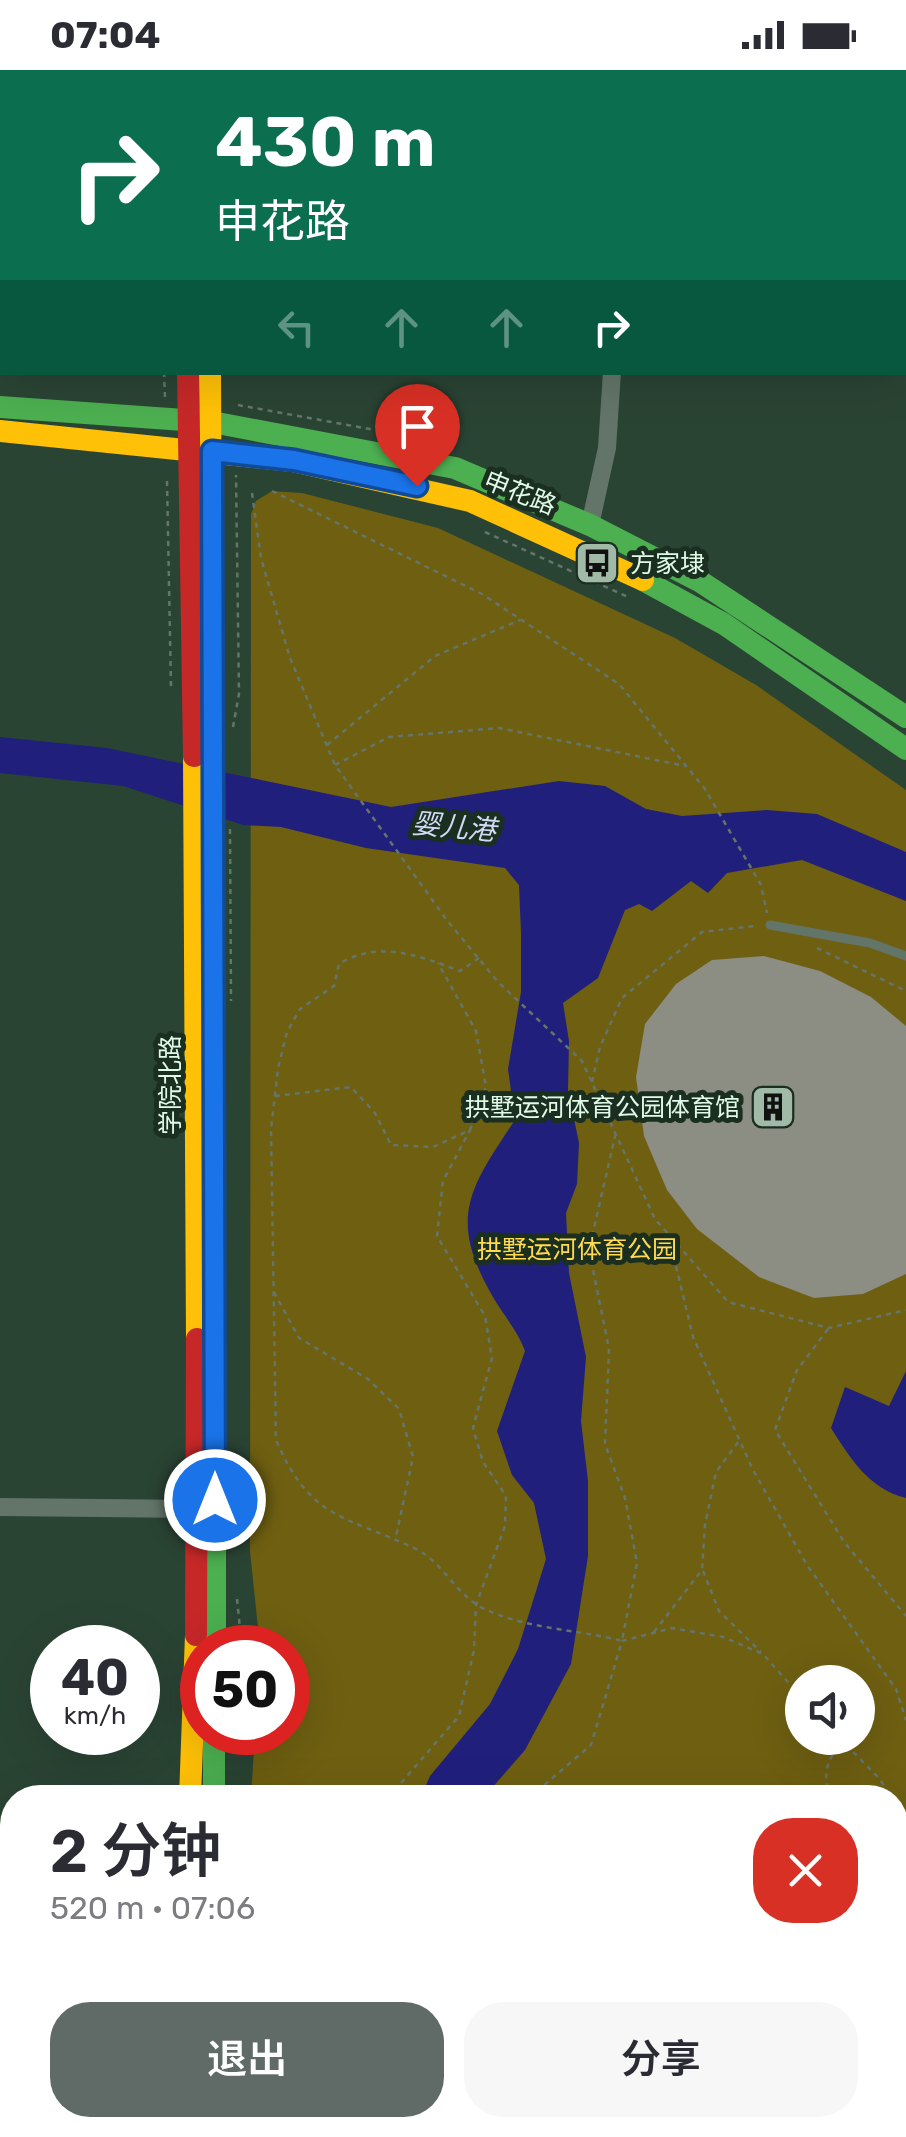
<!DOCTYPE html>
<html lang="zh">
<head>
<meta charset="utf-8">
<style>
  body { margin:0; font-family:Rubik,"Noto Sans SC",sans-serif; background:#f7f7f7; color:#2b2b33; height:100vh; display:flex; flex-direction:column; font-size:38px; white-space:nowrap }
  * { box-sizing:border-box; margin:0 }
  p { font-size:32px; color:#7c7c81 }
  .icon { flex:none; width:55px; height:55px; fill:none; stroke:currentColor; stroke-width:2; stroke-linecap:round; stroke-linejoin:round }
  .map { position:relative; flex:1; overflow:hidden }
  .drawer { position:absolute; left:0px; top:1715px; width:908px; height:352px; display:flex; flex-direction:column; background:#fff; border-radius:40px 40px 0 0; box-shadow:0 10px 40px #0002 }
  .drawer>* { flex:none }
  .banner { position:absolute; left:0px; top:0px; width:908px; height:305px; box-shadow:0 10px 40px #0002; background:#0b6e4f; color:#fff; overflow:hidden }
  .controls { position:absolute; left:785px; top:1595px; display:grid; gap:20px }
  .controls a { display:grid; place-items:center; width:90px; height:90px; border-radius:50%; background:#fff; box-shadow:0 10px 40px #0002; font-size:50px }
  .speed { position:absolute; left:30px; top:1555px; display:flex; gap:20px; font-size:50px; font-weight:700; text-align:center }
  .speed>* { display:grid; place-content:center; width:130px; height:130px; border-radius:50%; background:#fff; box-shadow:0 10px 40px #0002; line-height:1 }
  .speed small { font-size:25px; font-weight:400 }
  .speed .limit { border:15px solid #d22; background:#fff; color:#111 }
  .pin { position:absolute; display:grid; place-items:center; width:85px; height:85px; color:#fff; margin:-102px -42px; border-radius:50% 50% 50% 0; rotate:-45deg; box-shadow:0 0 10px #0007 }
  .pin .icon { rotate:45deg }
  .me { position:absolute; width:110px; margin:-55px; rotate:0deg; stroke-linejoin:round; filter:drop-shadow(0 0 8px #0008) }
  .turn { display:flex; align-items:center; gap:35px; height:210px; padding:0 50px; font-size:45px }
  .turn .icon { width:130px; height:130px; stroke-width:2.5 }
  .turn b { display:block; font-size:70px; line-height:85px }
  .lanes { display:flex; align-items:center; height:95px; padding:0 50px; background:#0003; justify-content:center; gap:50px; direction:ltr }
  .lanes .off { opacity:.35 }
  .round { display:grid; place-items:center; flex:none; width:105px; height:105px; border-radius:40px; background:#f7f7f7 }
  .summary { display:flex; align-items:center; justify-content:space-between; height:170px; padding:0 50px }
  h1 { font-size:60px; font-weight:600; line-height:75px }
  .action { display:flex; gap:20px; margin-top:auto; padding:20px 50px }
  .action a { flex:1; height:115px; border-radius:40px; background:#606b68; color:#fff; font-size:40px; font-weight:600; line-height:115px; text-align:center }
  .action a+a { background:#f7f7f7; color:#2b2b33 }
  .status { display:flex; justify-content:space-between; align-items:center; height:70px; padding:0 50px; background:#fff; direction:ltr }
  .status svg { height:28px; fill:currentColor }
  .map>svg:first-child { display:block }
  .green { fill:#6e5f11; fill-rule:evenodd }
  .water { fill:#201f7c }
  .building { fill:#8c8d83 }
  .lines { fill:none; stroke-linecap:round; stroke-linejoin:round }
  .path { stroke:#64756a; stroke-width:2.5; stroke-dasharray:5 5; stroke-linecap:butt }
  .lane { stroke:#637569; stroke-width:9 }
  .street { stroke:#637569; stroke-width:18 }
  .fast { stroke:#4caf50; stroke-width:22 }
  .slow { stroke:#ffc107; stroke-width:22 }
  .jam { stroke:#c62828; stroke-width:22 }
  .route-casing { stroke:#114b97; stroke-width:25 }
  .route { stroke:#1a73e8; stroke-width:18 }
  .labels { text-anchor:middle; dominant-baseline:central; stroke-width:10; stroke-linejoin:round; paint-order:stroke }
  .street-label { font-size:25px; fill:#e1fae7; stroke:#1b2f21 }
  .poi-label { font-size:25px; fill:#e1fae7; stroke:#1b2f21; text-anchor:start }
  .park-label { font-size:25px; fill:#ffd950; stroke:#1b2f21 }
  .water-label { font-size:28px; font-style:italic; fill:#d1d9f5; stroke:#1b2f21 }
</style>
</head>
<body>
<div class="status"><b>07:04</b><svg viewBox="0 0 49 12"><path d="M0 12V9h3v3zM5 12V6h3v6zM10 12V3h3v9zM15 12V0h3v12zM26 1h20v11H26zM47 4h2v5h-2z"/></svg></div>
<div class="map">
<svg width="906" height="2067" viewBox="0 0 906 2067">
  <rect width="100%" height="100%" fill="#2a4434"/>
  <!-- green -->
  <g class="green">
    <path d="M 644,0 L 906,0 L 906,98 L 905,2 Z"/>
    <path d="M 272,421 L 302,423 L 438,458 L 675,568 L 756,615 L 906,720 L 906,2067 L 257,2067 L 256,2055 L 895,2055 L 895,1728 L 251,1727 L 255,1663 L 288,1662 L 288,1578 L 260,1577 L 250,1481 L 251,444 L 256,431 ZM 802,1612 L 858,1612 L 858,1668 L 802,1668 Z"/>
  </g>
  <!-- water -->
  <g class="water">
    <path d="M 0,667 L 107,678 L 391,737 L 559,711 L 605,716 L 646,739 L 682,746 L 767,740 L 817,744 L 906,782 L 906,831 L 802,790 L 727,803 L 708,823 L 691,811 L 652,841 L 639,834 L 625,840 L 598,908 L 563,933 L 569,971 L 568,1020 L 579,1073 L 577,1114 L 566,1143 L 569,1203 L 586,1287 L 581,1351 L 588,1411 L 588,1486 L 571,1594 L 525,1680 L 484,1727 L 421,1727 L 430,1706 L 490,1634 L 518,1579 L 546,1489 L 534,1433 L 512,1405 L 497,1361 L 525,1281 C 518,1261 504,1246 493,1227 C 448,1149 468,1120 515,1050 L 508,999 L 521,922 L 521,863 L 519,815 L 505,798 L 366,778 L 281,757 L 243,755 L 123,716 L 0,703 Z"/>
    <path d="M 906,1301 L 906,1428 C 869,1419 850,1388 831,1358 L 845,1317 L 889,1336 Z"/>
    <path d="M 660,2055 L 742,2055 L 752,2067 L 683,2067 Z"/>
  </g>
  <!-- building -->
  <path class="building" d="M 764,886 L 820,901 L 871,927 L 906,956 L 906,1204 L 863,1224 L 814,1228 L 759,1207 L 697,1159 L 667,1120 L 644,1066 L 636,1007 L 645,954 L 676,914 L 712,890 Z"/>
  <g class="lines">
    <!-- path -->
    <g class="path">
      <path d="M 164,302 L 165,328"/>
      <path d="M 238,335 L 397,364"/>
      <path d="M 167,411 L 171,618"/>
      <path d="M 272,421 L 482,524 L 619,614 L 705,719 L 761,815 L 767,843"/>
      <path d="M 252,423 L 261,488 L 290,588 L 335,695 L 446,849 L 498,912 L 582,991 L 655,1149 L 728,1232 L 829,1258 L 906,1240"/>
      <path d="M 485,462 L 628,527"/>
      <path d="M 233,657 L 239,624 L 236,405"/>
      <path d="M 327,675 L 435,586 L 520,550"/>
      <path d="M 335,695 L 389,667 L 499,658 L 685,696"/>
      <path d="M 230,759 L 231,931"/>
      <path d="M 817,878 L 906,921"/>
      <path d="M 479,888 L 460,901 C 418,885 378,870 339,894 L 334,916 L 300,939 L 287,962 L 278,998 L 271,1059 L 276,1370 C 311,1451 345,1445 416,1479 C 441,1491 455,1522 479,1536 C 521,1559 577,1559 622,1571 L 637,1493 L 625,1428 L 605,1374 L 609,1279 L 589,1180 L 616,1062"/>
      <path d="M 592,1012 L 600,977 L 622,928 L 702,862 L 755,856"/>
      <path d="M 275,1026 L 351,1017 L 375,1043 L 391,1075 L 433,1077 L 470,1060 L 486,1017 L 476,961 L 438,893"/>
      <path d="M 669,1167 L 693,1267 L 753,1400 L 807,1495 L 896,1619 L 906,1650"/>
      <path d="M 274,1222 L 299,1268 L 368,1309 L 399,1339 L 413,1387 L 395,1471"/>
      <path d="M 828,1259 L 797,1300 L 775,1360 L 844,1472 L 906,1546"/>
      <path d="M 703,1501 L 719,1541 L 761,1582"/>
      <path d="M 237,1529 L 242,1578"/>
      <path d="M 654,1562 L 702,1500 L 705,1455 L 716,1402 L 739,1371"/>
      <path d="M 839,1668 L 879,1708 L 892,1728"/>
      <path d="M 236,1682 L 240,1662"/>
      <path d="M 388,1728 L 459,1646 L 474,1580 L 476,1535 L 505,1456 L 506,1426 L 483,1392 L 473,1358 L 492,1288 L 485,1246 L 437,1166 L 443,1111 L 470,1060"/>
      <path d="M 529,1728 L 591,1675 L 622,1571 L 672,1558 L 723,1567 L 763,1584 L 802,1628"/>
      <path d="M 830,1728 C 823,1703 825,1690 844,1672"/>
      <path d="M 895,1732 L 906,1750"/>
      <path d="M 895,1885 L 906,1842"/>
      <path d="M 895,1922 L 906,1905"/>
      <path d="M 757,2055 L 766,2067"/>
      <path d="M 764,2062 L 773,2055"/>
      <path d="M 651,2067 L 664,2055"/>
    </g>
    <!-- lane -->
    <path class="lane" d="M 770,855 L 870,873 L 906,886"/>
    <!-- street -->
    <g class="street">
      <path d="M 625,2 L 625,0"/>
      <path d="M 590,455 L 607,378 L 612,302"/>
      <path d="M 0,1437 L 197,1439"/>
    </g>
    <!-- fast -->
    <g class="fast">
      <path d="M 156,0 L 157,2"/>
      <path d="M 177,0 L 178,2"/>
      <path d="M 0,337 L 212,352 L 455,398 L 590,455 L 701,512 L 906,647"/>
      <path d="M 643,510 L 724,554 L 906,679"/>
      <path d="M 215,943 L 215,1578"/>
      <path d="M 214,1662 L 214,1728"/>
      <path d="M 0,1847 L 12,1849"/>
      <path d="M 0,1880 L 12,1881"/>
      <path d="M 224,2055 L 224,2067"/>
      <path d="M 462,2055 L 481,2067"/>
    </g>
    <!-- slow -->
    <g class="slow">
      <path d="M 210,302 L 212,748"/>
      <path d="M 0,361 L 293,391 L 470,431 L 643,510"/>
      <path d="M 194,686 L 197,1269"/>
      <path d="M 190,1728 L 196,1565"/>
      <path d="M 204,2055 L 204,2067"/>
    </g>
    <!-- jam -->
    <g class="jam">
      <path d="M 188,302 L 194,686"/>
      <path d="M 196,1565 L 197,1269"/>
      <path d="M 506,2055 L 525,2067"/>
    </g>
  </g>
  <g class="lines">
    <!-- route casing -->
    <g class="route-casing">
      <path id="route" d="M 215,1430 L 212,381 L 294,390 L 417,416"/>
    </g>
    <!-- route -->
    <use href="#route" class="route"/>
  </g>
  <!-- icons -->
  <defs>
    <g id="bus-square" transform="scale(2.25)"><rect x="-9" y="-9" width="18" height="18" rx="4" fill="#a1baa8" stroke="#1b2f21"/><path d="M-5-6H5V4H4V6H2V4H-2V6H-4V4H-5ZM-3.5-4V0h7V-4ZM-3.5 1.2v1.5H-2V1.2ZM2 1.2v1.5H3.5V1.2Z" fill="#111"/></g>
    <g id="building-square" transform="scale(2.25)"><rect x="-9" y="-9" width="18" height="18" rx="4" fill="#a1baa8" stroke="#1b2f21"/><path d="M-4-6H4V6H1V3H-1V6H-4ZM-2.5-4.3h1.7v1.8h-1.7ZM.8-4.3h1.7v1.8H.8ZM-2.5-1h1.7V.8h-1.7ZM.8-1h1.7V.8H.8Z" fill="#111"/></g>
  </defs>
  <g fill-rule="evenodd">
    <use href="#bus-square" x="597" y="493"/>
    <use href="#building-square" x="773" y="1037"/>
  </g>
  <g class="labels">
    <!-- street labels -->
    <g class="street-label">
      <text transform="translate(520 423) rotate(22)">申花路</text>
      <text transform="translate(170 1015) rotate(-90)">学院北路</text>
    </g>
    <!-- poi labels -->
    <g class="poi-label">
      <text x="630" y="493">方家埭</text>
      <text x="740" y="1037" text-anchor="end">拱墅运河体育公园体育馆</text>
    </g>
    <!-- park labels -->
    <g class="park-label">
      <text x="577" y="1179">拱墅运河体育公园</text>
    </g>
    <!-- water labels -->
    <g class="water-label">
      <text transform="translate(454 757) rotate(5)">婴儿港</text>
    </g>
  </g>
</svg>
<div class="controls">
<a><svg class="icon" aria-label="sound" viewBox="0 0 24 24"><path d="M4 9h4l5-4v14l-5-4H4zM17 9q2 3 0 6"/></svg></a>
</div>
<div class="speed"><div>40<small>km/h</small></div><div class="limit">50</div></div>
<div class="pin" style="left:417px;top:416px;background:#d93025"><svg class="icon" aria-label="arrive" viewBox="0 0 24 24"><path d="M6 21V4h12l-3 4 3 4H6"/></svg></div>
<svg class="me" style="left:215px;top:1430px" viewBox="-20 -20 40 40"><circle r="17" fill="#1a73e8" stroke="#fff" stroke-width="3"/><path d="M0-11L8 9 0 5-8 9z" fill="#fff"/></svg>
<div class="banner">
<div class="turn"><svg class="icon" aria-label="right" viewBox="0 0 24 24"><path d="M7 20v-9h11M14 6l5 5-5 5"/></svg><div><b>430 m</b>申花路</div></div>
<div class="lanes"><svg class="icon off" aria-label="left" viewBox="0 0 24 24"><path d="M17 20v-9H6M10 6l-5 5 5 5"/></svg><svg class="icon off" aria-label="ahead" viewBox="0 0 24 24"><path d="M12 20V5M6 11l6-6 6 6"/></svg><svg class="icon off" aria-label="ahead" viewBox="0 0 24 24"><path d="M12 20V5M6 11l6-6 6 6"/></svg><svg class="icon" aria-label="right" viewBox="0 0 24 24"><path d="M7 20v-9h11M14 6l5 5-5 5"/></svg></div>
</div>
<section class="drawer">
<div class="summary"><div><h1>2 分钟</h1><p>520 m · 07:06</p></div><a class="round" style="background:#d93025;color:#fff"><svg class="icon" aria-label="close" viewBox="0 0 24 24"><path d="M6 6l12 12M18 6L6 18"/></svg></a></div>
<div class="action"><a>退出</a><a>分享</a></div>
</section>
</div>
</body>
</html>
